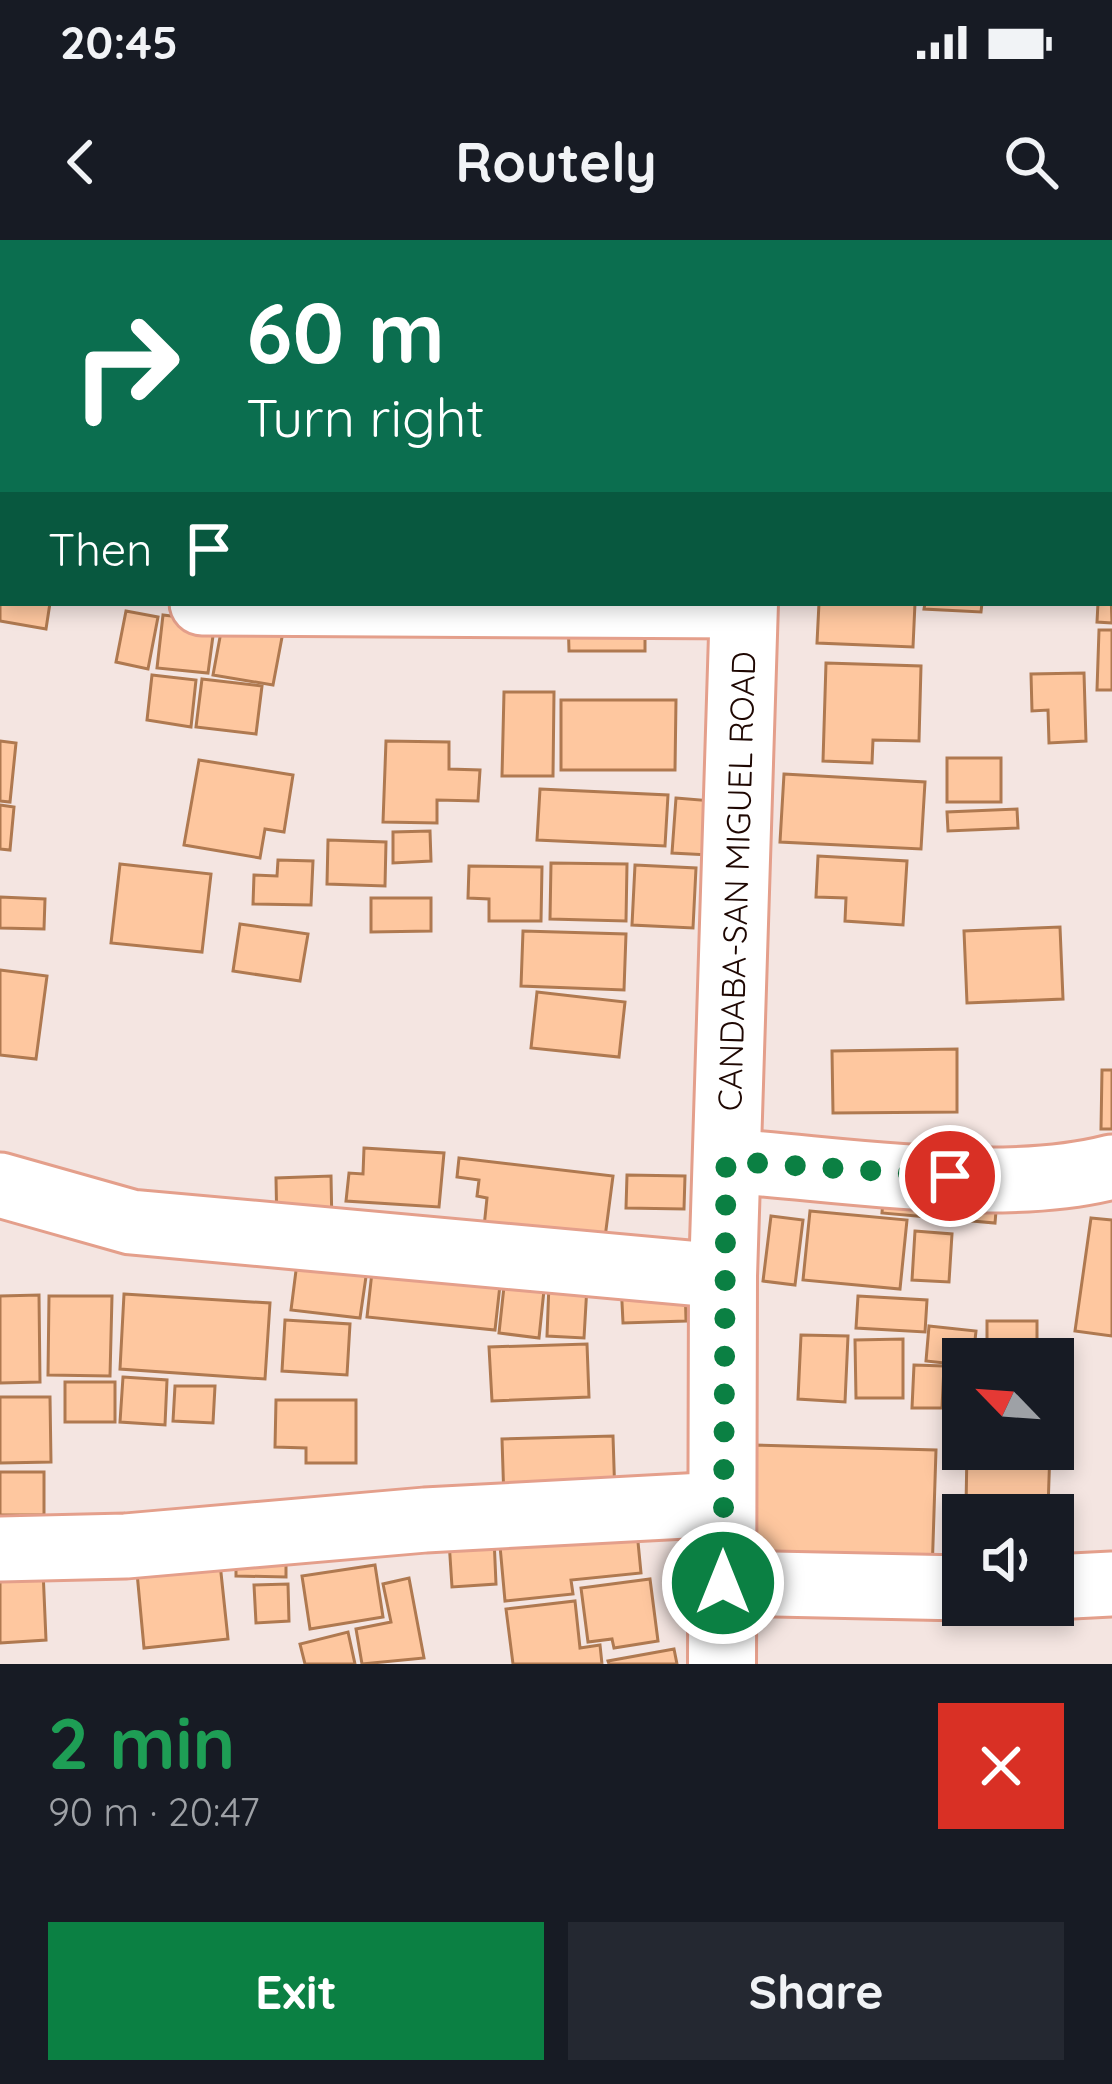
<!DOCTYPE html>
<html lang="en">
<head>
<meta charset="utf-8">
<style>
  body { margin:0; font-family:Quicksand,sans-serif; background:#242831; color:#f1f3f6; height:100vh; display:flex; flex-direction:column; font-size:45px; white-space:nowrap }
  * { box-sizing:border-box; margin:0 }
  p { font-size:39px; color:#9ea1a6 }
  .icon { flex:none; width:66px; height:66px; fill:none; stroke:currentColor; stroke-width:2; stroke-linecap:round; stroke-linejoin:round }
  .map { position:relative; height:1424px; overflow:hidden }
  .sheet { display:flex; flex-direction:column; background:#171b24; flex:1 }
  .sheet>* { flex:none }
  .guide { position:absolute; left:0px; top:0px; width:1113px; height:366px; box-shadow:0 6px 18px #0003; background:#0b6e4f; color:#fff; overflow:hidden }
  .needle { width:78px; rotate:295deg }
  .buttons { position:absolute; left:942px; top:1098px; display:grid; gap:24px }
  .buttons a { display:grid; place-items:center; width:132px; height:132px; border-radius:0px; background:#171b24; box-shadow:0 6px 18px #0003; font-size:60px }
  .pin { position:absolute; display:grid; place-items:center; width:102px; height:102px; color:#fff; margin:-51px; border:6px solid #fff; border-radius:50%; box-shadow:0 3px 12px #0007 }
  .me { position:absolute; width:132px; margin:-66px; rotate:0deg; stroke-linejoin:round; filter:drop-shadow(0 0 9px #0008) }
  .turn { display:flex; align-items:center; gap:42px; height:252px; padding:0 48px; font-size:54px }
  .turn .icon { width:156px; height:156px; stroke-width:2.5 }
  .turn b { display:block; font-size:84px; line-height:102px }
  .then { display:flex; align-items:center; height:114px; padding:0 48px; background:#0003; gap:24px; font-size:45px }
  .round { display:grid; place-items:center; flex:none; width:126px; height:126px; border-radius:0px; background:#242831 }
  .headline { display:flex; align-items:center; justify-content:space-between; height:204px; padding:0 48px }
  h1 { font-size:72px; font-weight:800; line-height:90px; color:#1e9e55 }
  .action { display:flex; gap:24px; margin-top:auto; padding:24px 48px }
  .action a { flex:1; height:138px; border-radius:0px; background:#0b8043; color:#fff; font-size:48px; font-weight:800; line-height:138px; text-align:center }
  .action a+a { background:#242831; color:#f1f3f6 }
  .status { display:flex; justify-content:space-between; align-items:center; height:84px; padding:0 60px; background:#171b24; direction:ltr }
  .status svg { height:33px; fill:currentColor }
  header { display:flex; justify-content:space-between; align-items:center; height:156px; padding:0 48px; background:#171b24; font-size:54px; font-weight:800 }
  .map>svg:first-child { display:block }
  .building { fill:#fec79f; stroke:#af7950; stroke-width:3 }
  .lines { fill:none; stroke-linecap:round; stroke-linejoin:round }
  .minor-casing { stroke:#e49f8b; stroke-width:69 }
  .major-casing { stroke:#e49f8b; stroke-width:72 }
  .minor { stroke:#fff; stroke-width:63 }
  .major { stroke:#fff; stroke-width:66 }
  .route { stroke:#0b8043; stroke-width:21; stroke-dasharray:0 37.8 }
  .labels { text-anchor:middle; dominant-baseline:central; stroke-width:9; stroke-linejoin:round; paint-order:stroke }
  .street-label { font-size:33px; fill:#1e0702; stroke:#f6f6f6 }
</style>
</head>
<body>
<div class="status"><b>20:45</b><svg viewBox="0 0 49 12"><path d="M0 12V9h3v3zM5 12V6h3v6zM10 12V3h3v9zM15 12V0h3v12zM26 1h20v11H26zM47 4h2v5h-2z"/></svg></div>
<header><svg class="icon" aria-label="back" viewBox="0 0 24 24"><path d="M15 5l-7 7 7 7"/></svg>Routely<svg class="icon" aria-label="search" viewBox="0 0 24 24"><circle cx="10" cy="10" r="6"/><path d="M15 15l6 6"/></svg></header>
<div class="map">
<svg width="1112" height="1424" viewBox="0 0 1112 1424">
  <rect width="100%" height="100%" fill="#f4e5e1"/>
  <!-- building -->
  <g class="building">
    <path d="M 0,278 L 3,363 L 50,363 L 46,389 L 0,381 Z"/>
    <path d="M 1110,324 L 1112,383 L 1097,382 L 1098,363 L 1110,363 Z"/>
    <path d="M 819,363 L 915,363 L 913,407 L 817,403 Z"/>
    <path d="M 925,363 L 982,363 L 981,372 L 924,369 Z"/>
    <path d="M 126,371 L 158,377 L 148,429 L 116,422 Z"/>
    <path d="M 163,375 L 215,381 L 208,433 L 157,428 Z"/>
    <path d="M 645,375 L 645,411 L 569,411 L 568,376 Z"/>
    <path d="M 223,381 L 283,392 L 273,445 L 213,435 Z"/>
    <path d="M 1099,390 L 1112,390 L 1112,450 L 1097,450 Z"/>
    <path d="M 826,423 L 921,426 L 919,501 L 873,500 L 872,523 L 823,521 Z"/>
    <path d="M 1084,433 L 1086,501 L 1049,503 L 1048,470 L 1032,471 L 1031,434 Z"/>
    <path d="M 152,435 L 196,440 L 191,487 L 147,480 Z"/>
    <path d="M 202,439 L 262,446 L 256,494 L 196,487 Z"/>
    <path d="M 504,452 L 554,452 L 553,536 L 502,536 Z"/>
    <path d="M 561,460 L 676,460 L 675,530 L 561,530 Z"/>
    <path d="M 0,501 L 16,503 L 10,562 L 0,561 Z"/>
    <path d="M 386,501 L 449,502 L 449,529 L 480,530 L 478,561 L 437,560 L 437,583 L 383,582 Z"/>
    <rect x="947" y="518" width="54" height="44"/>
    <path d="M 199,520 L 293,535 L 284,592 L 265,589 L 260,618 L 184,605 Z"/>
    <path d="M 784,534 L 925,542 L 921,609 L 780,602 Z"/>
    <path d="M 540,549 L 668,555 L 665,606 L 537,600 Z"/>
    <path d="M 676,558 L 713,561 L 709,615 L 672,613 Z"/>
    <path d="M 0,565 L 14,567 L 10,610 L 0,609 Z"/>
    <path d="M 1017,569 L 1018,588 L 948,591 L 947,572 Z"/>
    <path d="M 430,591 L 431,621 L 393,623 L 393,592 Z"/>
    <path d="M 328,600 L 386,602 L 385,646 L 327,644 Z"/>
    <path d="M 818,616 L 907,621 L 903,685 L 845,681 L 846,658 L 816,657 Z"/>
    <path d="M 278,620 L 313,621 L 311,665 L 253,664 L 254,635 L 277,636 Z"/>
    <path d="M 551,623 L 627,624 L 626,681 L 550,679 Z"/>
    <path d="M 120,624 L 211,634 L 202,712 L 111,703 Z"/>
    <path d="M 635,625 L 696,628 L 693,688 L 632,685 Z"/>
    <path d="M 469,626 L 542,627 L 541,681 L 489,681 L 489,659 L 468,658 Z"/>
    <path d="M 0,657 L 45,659 L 44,689 L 0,688 Z"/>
    <path d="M 371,658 L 431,658 L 431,691 L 371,692 Z"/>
    <path d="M 240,684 L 308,694 L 300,741 L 233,731 Z"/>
    <path d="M 1060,687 L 1063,759 L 967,763 L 964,691 Z"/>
    <path d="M 523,691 L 626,694 L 624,750 L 521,746 Z"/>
    <path d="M 0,730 L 47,736 L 36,819 L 0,815 Z"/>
    <path d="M 537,752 L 625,762 L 619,817 L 531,808 Z"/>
    <path d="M 957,809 L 957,872 L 833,873 L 832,811 Z"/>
    <path d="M 1102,830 L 1112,830 L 1112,889 L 1101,889 Z"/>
    <path d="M 364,908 L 444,913 L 439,967 L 346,961 L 349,933 L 363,934 Z"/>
    <path d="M 459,918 L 613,936 L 603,1013 L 484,987 L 487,958 L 477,956 L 479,940 L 457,937 Z"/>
    <path d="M 627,935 L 685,936 L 684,969 L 626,968 Z"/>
    <path d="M 331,936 L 332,988 L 277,990 L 276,938 Z"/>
    <path d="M 885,936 L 998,947 L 995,983 L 882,973 Z"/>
    <path d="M 810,971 L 907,980 L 900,1049 L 803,1040 Z"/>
    <path d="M 771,976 L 803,980 L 795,1045 L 763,1041 Z"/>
    <path d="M 1091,978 L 1112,980 L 1112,1096 L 1075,1091 Z"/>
    <path d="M 915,991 L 952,994 L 949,1042 L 912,1040 Z"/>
    <path d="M 299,1007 L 369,1016 L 360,1078 L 291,1070 Z"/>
    <path d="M 374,1014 L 502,1027 L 495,1090 L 367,1077 Z"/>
    <path d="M 506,1028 L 546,1031 L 539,1098 L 499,1093 Z"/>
    <path d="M 685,1040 L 686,1081 L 623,1083 L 621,1042 Z"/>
    <path d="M 549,1044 L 587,1046 L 584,1098 L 547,1096 Z"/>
    <path d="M 124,1054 L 270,1063 L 265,1139 L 120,1129 Z"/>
    <path d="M 39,1055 L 40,1142 L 0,1143 L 0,1056 Z"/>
    <path d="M 49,1056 L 112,1056 L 110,1136 L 48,1135 Z"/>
    <path d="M 858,1056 L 927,1060 L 925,1092 L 856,1088 Z"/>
    <path d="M 285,1080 L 350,1084 L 347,1135 L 282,1131 Z"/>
    <rect x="987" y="1081" width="50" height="38"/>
    <path d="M 929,1086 L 976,1091 L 973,1119 L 963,1119 L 963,1125 L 926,1121 Z"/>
    <path d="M 801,1095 L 848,1096 L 845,1162 L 798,1159 Z"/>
    <path d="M 903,1099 L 903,1158 L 856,1158 L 855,1100 Z"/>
    <path d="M 587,1104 L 589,1157 L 492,1161 L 489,1107 Z"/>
    <path d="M 914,1125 L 944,1126 L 942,1168 L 912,1168 Z"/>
    <path d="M 953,1130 L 963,1131 L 963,1170 L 951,1170 Z"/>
    <path d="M 123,1137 L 167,1140 L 165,1185 L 120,1182 Z"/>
    <rect x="65" y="1142" width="50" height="40"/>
    <path d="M 175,1146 L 215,1146 L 213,1183 L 173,1181 Z"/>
    <path d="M 0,1157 L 50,1157 L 51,1222 L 0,1223 Z"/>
    <path d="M 276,1160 L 356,1160 L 356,1223 L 306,1223 L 306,1208 L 275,1207 Z"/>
    <path d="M 613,1196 L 615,1258 L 504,1261 L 502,1199 Z"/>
    <path d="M 753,1205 L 936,1210 L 932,1335 L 749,1330 Z"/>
    <path d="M 967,1209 L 1050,1209 L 1048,1269 L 966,1268 Z"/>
    <rect x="0" y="1232" width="44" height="43"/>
    <path d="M 635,1271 L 641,1333 L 571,1340 L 573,1354 L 505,1361 L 498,1284 Z"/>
    <path d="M 494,1298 L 496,1344 L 452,1347 L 449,1301 Z"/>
    <path d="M 236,1302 L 286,1302 L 286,1337 L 236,1336 Z"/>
    <path d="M 219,1314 L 228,1399 L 144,1408 L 136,1322 Z"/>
    <path d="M 375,1325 L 383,1377 L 310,1389 L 302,1336 Z"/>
    <path d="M 43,1330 L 46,1400 L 0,1403 L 0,1332 Z"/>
    <path d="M 409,1338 L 424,1418 L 362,1424 L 356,1389 L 391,1382 L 383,1344 Z"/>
    <path d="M 650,1339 L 658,1401 L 614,1408 L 612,1399 L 588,1402 L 581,1348 Z"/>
    <path d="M 288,1344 L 289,1381 L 256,1383 L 254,1345 Z"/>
    <path d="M 575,1361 L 580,1408 L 600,1405 L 602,1424 L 513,1424 L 506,1369 Z"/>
    <path d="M 348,1392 L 355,1424 L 305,1424 L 300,1404 Z"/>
    <path d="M 674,1409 L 677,1424 L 609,1424 L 608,1421 Z"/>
  </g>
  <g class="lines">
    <!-- minor casing -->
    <g class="minor-casing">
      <g id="minor">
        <path d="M 202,363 L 744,366"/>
        <path d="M 726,921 C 843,929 1000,956 1112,927"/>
        <path d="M 0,945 L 131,982 L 723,1036"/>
        <path d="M 0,1309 L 126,1306 L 425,1280 L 723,1264"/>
        <path d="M 723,1343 L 963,1348"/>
        <path d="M 1053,1347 L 1112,1344"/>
      </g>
    </g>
    <!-- major casing -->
    <g class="major-casing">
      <g id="major">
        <path d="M 754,0 L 754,3"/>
        <path id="s1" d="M 722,1424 L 723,1036 L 744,363"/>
      </g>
    </g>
    <!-- minor -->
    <use href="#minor" class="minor"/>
    <!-- major -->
    <use href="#major" class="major"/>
  </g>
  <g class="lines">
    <!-- route -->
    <path class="route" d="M 723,1343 L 726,921 L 950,936"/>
  </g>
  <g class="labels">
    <!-- street labels -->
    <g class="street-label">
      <text stroke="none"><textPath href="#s1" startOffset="783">CANDABA-SAN MIGUEL ROAD</textPath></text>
    </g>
  </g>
</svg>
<div class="buttons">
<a><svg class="needle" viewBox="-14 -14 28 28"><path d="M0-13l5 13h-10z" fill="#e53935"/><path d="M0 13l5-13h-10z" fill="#9ea1a6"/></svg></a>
<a><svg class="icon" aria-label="sound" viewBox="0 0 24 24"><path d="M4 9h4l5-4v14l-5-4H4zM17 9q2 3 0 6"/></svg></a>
</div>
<div class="pin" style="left:950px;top:936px;background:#d93025"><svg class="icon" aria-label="arrive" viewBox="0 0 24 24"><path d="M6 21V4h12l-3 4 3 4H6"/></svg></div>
<svg class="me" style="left:723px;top:1343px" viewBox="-20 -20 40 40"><circle r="17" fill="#0b8043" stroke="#fff" stroke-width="3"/><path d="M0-11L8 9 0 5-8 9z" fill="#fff"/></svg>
<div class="guide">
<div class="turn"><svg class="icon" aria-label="right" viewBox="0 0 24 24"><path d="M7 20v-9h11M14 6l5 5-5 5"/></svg><div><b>60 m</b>Turn right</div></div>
<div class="then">Then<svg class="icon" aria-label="arrive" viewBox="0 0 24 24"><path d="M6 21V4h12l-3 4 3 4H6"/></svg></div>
</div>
</div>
<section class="sheet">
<div class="headline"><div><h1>2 min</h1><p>90 m · 20:47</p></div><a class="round" style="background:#d93025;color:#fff"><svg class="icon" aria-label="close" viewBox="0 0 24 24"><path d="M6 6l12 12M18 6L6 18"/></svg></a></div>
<div class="action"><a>Exit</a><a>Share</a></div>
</section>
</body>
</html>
